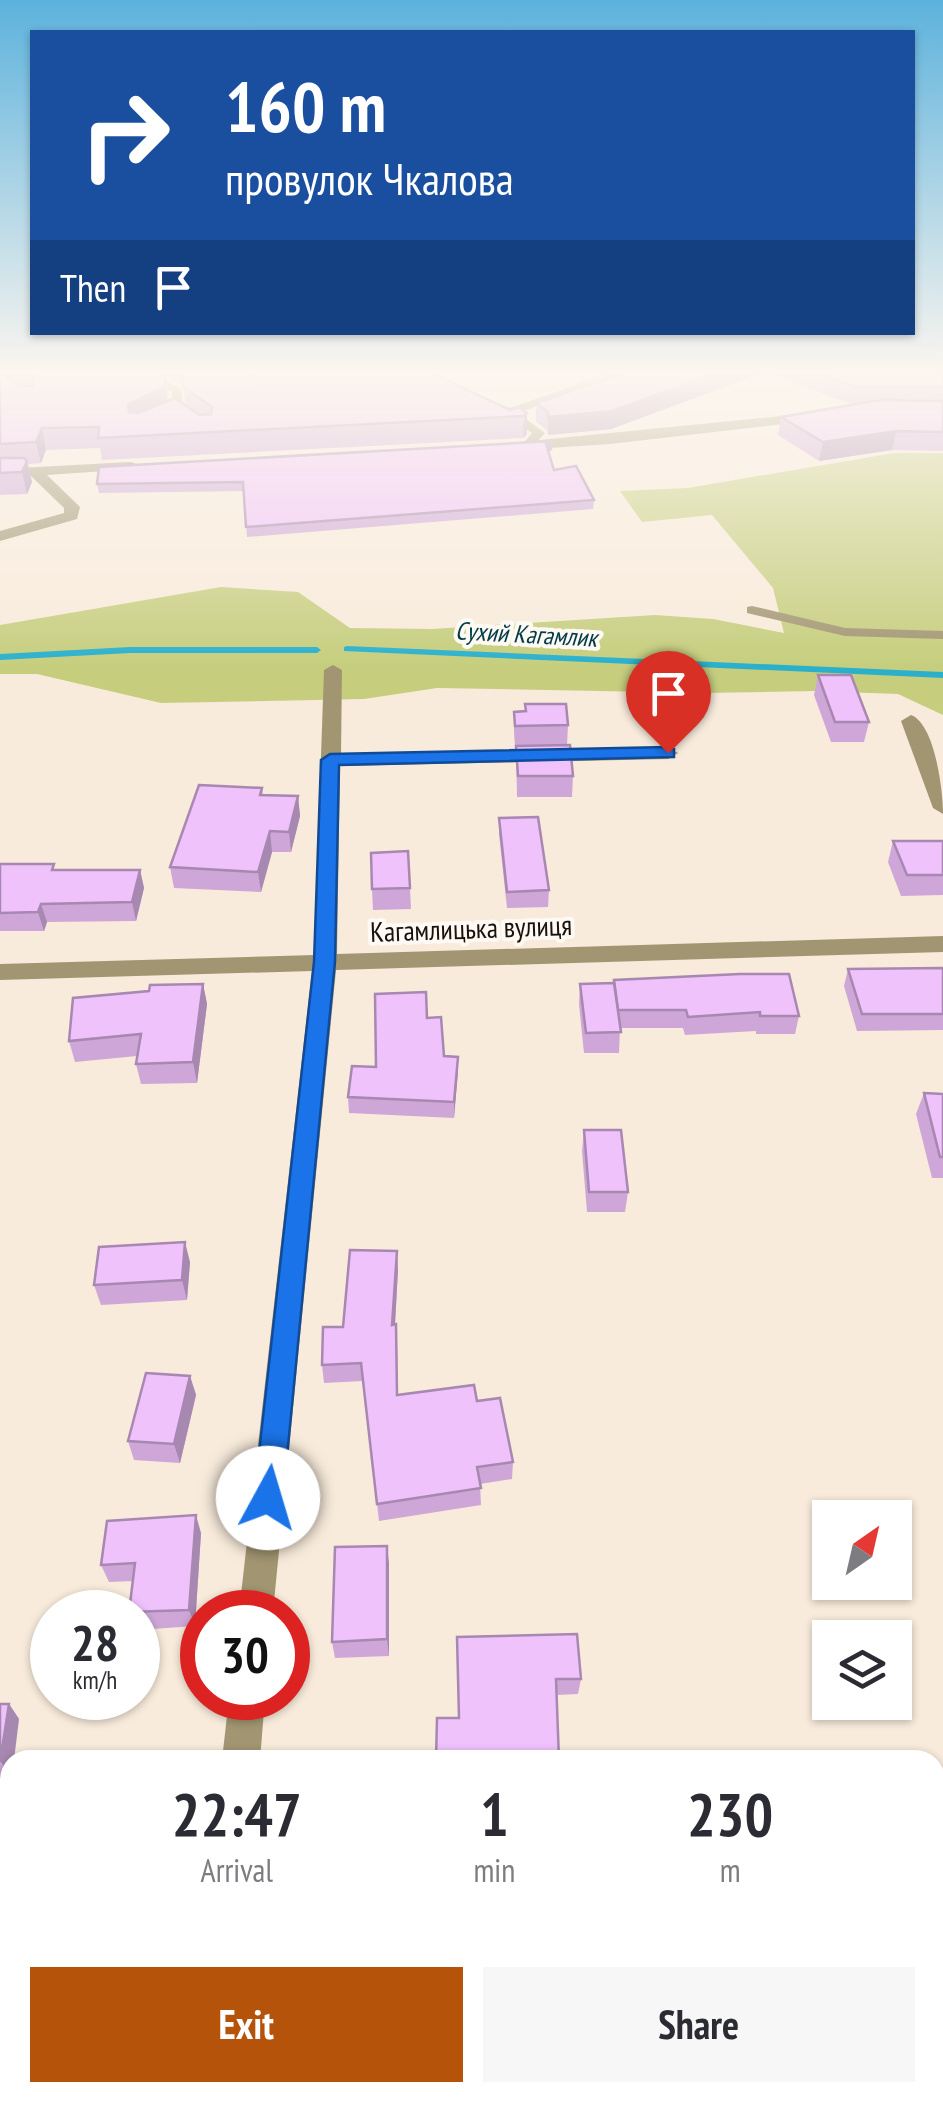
<!DOCTYPE html>
<html lang="en">
<head>
<meta charset="utf-8">
<style>
  body { margin:0; font-family:"PT Sans Narrow",sans-serif; background:#f7f7f7; color:#2b2b33; height:100vh; display:flex; flex-direction:column; font-size:38px; white-space:nowrap }
  * { box-sizing:border-box; margin:0 }
  p { font-size:32px; color:#7c7c81 }
  .icon { flex:none; width:55px; height:55px; fill:none; stroke:currentColor; stroke-width:2; stroke-linecap:round; stroke-linejoin:round }
  .map { position:relative; flex:1; overflow:hidden }
  .sheet { position:absolute; left:0px; top:1750px; width:945px; height:352px; display:flex; flex-direction:column; background:#fff; border-radius:30px 30px 0 0; box-shadow:0 2px 8px #0004 }
  .sheet>* { flex:none }
  .guide { position:absolute; left:30px; top:30px; width:885px; height:305px; border-radius:0px; box-shadow:0 2px 8px #0004; background:#1a4fa0; color:#fff; overflow:hidden }
  .needle { width:65px; rotate:34deg }
  .tools { position:absolute; left:812px; top:1500px; display:grid; gap:20px }
  .tools a { display:grid; place-items:center; width:100px; height:100px; border-radius:0px; background:#fff; box-shadow:0 2px 8px #0004; font-size:50px }
  .speed { position:absolute; left:30px; top:1590px; display:flex; gap:20px; font-size:50px; font-weight:700; text-align:center }
  .speed>* { display:grid; place-content:center; width:130px; height:130px; border-radius:50%; background:#fff; box-shadow:0 2px 8px #0004; line-height:1 }
  .speed small { font-size:25px; font-weight:400 }
  .speed .limit { border:15px solid #d22; background:#fff; color:#111 }
  .pin { position:absolute; display:grid; place-items:center; width:85px; height:85px; color:#fff; margin:-102px -42px; border-radius:50% 50% 50% 0; rotate:-45deg; box-shadow:0 0 10px #0007 }
  .pin .icon { rotate:45deg }
  .me { position:absolute; width:110px; margin:-55px; rotate:6deg; stroke-linejoin:round; filter:drop-shadow(0 0 8px #0008) }
  .turn { display:flex; align-items:center; gap:35px; height:210px; padding:0 30px; font-size:45px }
  .turn .icon { width:130px; height:130px; stroke-width:2.5 }
  .turn b { display:block; font-size:70px; line-height:85px }
  .then { display:flex; align-items:center; height:95px; padding:0 30px; background:#0003; gap:20px; font-size:38px }
  .eta { display:flex; justify-content:space-evenly; align-items:center; height:170px; text-align:center }
  .eta b { font-size:60px; font-weight:700; line-height:70px }
  .cta { display:flex; gap:20px; margin-top:auto; padding:20px 30px }
  .cta a { flex:1; height:115px; border-radius:0px; background:#b45309; color:#fff; font-size:40px; font-weight:700; line-height:115px; text-align:center }
  .cta a+a { background:#f7f7f7; color:#2b2b33 }
  .map>svg:first-child { display:block }
  .green { fill:#c6ce7e }
  .lines { fill:none; stroke-linecap:round; stroke-linejoin:round }
  .stream { fill:#2bb0cc; fill-rule:evenodd }
  .service { fill:#a29672; fill-rule:evenodd }
  .minor { fill:#a29672; fill-rule:evenodd }
  .wall { fill:#cea7d8; fill-rule:evenodd }
  .shaded-wall { fill:#a788b0 }
  .building { fill:#efc2fb; stroke:#a788b0; stroke-width:2.5 }
  .route { fill:#1a73e8; stroke:#114b97; stroke-width:2.5 }
  .labels { text-anchor:middle; dominant-baseline:central; stroke-width:8; stroke-linejoin:round; paint-order:stroke }
  .far-water-label { font-size:25px; font-style:italic; fill:#003b47; stroke:#fff9f3 }
  .street-label { font-size:28px; fill:#17120d; stroke:#fff9f3 }
</style>
</head>
<body>
<div class="map">
<svg width="943" height="2102" viewBox="0 0 943 2102">
  <rect width="100%" height="100%" fill="#f8ebdb"/>
  <!-- green -->
  <path class="green" d="M 894,453 L 943,453 L 943,715 L 898,694 L 814,691 L 704,693 L 437,688 L 364,699 L 161,703 L 37,674 L 0,674 L 0,625 L 221,587 L 298,592 L 350,628 L 432,629 L 655,615 L 713,619 L 784,633 L 773,588 L 712,515 L 642,522 L 620,491 L 688,488 Z"/>
  <g class="lines">
    <!-- stream -->
    <g class="stream">
      <path d="M 347,646 L 943,672 L 943,678 L 344,651 L 344,647 Z"/>
      <path d="M 130,647 L 317,647 L 321,650 L 317,653 L 130,653 L 0,660 L 0,654 Z"/>
    </g>
    <!-- service -->
    <g class="service">
      <path d="M 137,372 L 150,372 L 181,389 L 183,410 L 194,416 L 194,420 L 186,420 L 174,413 L 172,392 Z"/>
      <path d="M 613,372 L 628,372 L 518,413 L 545,433 L 532,447 L 522,445 L 532,433 L 493,407 L 498,404 L 510,408 Z"/>
      <path d="M 752,606 L 845,628 L 943,631 L 943,639 L 845,636 L 747,613 L 747,607 Z"/>
    </g>
    <!-- minor -->
    <g class="minor">
      <path d="M 813,413 L 818,414 L 818,420 L 610,444 L 519,450 L 512,446 L 519,442 Z"/>
      <path d="M 130,462 L 135,463 L 135,469 L 47,475 L 80,507 L 77,519 L 0,541 L 0,531 L 64,513 L 64,508 L 31,476 L 0,477 L 0,469 Z"/>
      <path d="M 333,665 L 342,670 L 341,754 L 668,747 L 678,753 L 668,759 L 340,766 L 337,954 L 943,936 L 943,952 L 336,970 L 273,1612 L 239,1612 L 312,971 L 0,980 L 0,964 L 314,955 L 324,670 Z"/>
      <path d="M 911,715 C 935,724 943,791 943,814 L 933,808 L 901,721 Z"/>
      <path d="M 229,1698 L 265,1698 L 260,1760 L 222,1760 Z"/>
      <path d="M 184,2092 L 228,2092 L 227,2102 L 183,2102 Z"/>
    </g>
  </g>
  <!-- wall -->
  <g class="wall">
    <path d="M 0,372 L 429,372 L 510,410 L 527,413 L 527,434 L 523,438 L 102,460 L 100,448 L 46,450 L 41,463 L 28,464 L 32,482 L 27,494 L 0,495 ZM 166,376 L 183,386 L 186,406 L 168,401 Z"/>
    <path d="M 627,372 L 943,372 L 943,451 L 892,450 L 819,461 L 778,435 L 781,417 L 851,404 L 765,372 L 611,429 L 548,435 L 547,430 L 536,422 L 536,403 Z"/>
    <path d="M 553,441 L 552,450 L 548,452 L 554,470 L 594,500 L 593,509 L 247,537 L 244,491 L 99,493 L 97,484 Z"/>
    <path d="M 818,675 L 869,722 L 864,742 L 831,742 L 814,695 Z"/>
    <path d="M 514,712 L 568,725 L 567,745 L 573,776 L 572,797 L 517,797 L 516,746 L 515,747 L 514,732 Z"/>
    <path d="M 262,788 L 263,795 L 298,796 L 300,816 L 291,852 L 272,852 L 261,892 L 174,888 L 170,867 Z"/>
    <path d="M 499,818 L 549,890 L 548,907 L 507,908 L 499,834 Z"/>
    <path d="M 893,841 L 943,841 L 943,895 L 901,896 L 888,862 Z"/>
    <path d="M 408,851 L 411,909 L 373,910 L 372,889 Z"/>
    <path d="M 0,864 L 56,870 L 140,870 L 144,888 L 136,921 L 47,922 L 44,931 L 0,931 Z"/>
    <path d="M 943,968 L 943,1030 L 857,1031 L 844,986 L 848,969 Z"/>
    <path d="M 203,984 L 207,1004 L 197,1083 L 141,1084 L 136,1064 L 137,1056 L 75,1062 L 69,1041 L 149,991 Z"/>
    <path d="M 580,984 L 799,1016 L 795,1034 L 756,1034 L 756,1031 L 685,1035 L 683,1028 L 620,1028 L 619,1053 L 584,1053 L 579,1004 Z"/>
    <path d="M 427,1018 L 444,1056 L 458,1057 L 454,1118 L 349,1113 L 348,1097 L 376,1067 Z"/>
    <path d="M 924,1093 L 943,1094 L 943,1178 L 932,1178 L 916,1114 Z"/>
    <path d="M 584,1130 L 628,1192 L 625,1212 L 587,1212 L 582,1151 Z"/>
    <path d="M 190,1262 L 187,1300 L 101,1305 L 94,1285 Z"/>
    <path d="M 398,1269 L 395,1324 L 397,1343 L 398,1395 L 477,1401 L 513,1462 L 512,1479 L 480,1484 L 481,1505 L 379,1521 L 363,1381 L 324,1383 L 322,1365 L 343,1327 Z"/>
    <path d="M 190,1376 L 196,1395 L 180,1463 L 134,1460 L 128,1441 Z"/>
    <path d="M 201,1533 L 195,1626 L 138,1630 L 138,1612 L 133,1581 L 109,1582 L 101,1565 Z"/>
    <path d="M 389,1563 L 389,1656 L 335,1658 L 332,1642 Z"/>
    <path d="M 457,1637 L 581,1679 L 578,1694 L 556,1695 L 459,1718 Z"/>
    <path d="M 0,1704 L 9,1704 L 19,1719 L 10,1760 L 10,1777 L 0,1778 Z"/>
  </g>
  <!-- shaded-wall -->
  <g class="shaded-wall">
    <path d="M 719,372 L 765,372 L 611,429 L 548,435 L 548,417 Z"/>
    <path d="M 165,374 L 168,407 L 131,426 L 128,405 Z"/>
    <path d="M 527,413 L 527,434 L 523,438 L 524,416 Z"/>
    <path d="M 42,428 L 46,450 L 41,463 L 36,442 Z"/>
    <path d="M 896,431 L 892,450 L 819,461 L 823,442 Z"/>
    <path d="M 553,441 L 552,450 L 546,453 L 546,444 Z"/>
    <path d="M 27,461 L 32,482 L 27,494 L 22,472 Z"/>
    <path d="M 298,796 L 300,816 L 291,852 L 289,832 Z"/>
    <path d="M 270,831 L 272,852 L 261,892 L 258,872 Z"/>
    <path d="M 140,870 L 144,888 L 136,921 L 132,902 Z"/>
    <path d="M 41,904 L 47,922 L 44,931 L 38,912 Z"/>
    <path d="M 203,984 L 207,1004 L 197,1083 L 193,1062 Z"/>
    <path d="M 458,1057 L 458,1072 L 454,1118 L 454,1102 Z"/>
    <path d="M 185,1242 L 190,1262 L 187,1300 L 182,1280 Z"/>
    <path d="M 397,1251 L 398,1269 L 394,1343 L 392,1325 Z"/>
    <path d="M 190,1376 L 196,1395 L 180,1463 L 174,1444 Z"/>
    <path d="M 196,1515 L 201,1533 L 195,1626 L 189,1610 Z"/>
    <path d="M 387,1546 L 389,1563 L 389,1656 L 387,1639 Z"/>
    <path d="M 9,1704 L 19,1719 L 14,1760 L 10,1760 L 10,1774 L 1,1762 Z"/>
    <path d="M 115,2092 L 126,2092 L 124,2102 L 113,2102 Z"/>
  </g>
  <!-- building -->
  <g class="building">
    <path d="M 24,372 L 162,372 L 165,374 L 165,386 L 128,405 L 129,412 L 139,413 L 174,398 L 200,415 L 211,414 L 212,407 L 184,387 L 181,372 L 429,372 L 510,410 L 519,407 L 527,413 L 524,416 L 98,438 L 99,427 L 42,428 L 36,442 L 0,444 L 0,373 L 20,386 L 33,386 L 33,376 Z"/>
    <path d="M 627,372 L 719,372 L 612,411 L 548,417 L 548,412 L 536,403 Z"/>
    <path d="M 815,372 L 943,372 L 943,387 L 855,387 Z"/>
    <path d="M 880,400 L 943,401 L 943,432 L 896,431 L 823,442 L 781,417 Z"/>
    <path d="M 553,441 L 546,444 L 554,470 L 576,466 L 594,500 L 246,527 L 243,482 L 97,484 L 99,467 Z"/>
    <path d="M 0,458 L 24,458 L 27,461 L 22,472 L 0,473 Z"/>
    <path d="M 818,675 L 851,675 L 869,722 L 835,722 Z"/>
    <path d="M 525,704 L 566,704 L 568,725 L 515,726 L 514,712 L 526,711 Z"/>
    <path d="M 570,745 L 573,776 L 518,776 L 516,746 Z"/>
    <path d="M 199,785 L 262,788 L 260,795 L 298,796 L 289,832 L 270,831 L 258,872 L 170,867 Z"/>
    <path d="M 538,817 L 549,890 L 507,892 L 499,818 Z"/>
    <path d="M 893,841 L 943,841 L 943,875 L 907,875 Z"/>
    <path d="M 408,851 L 410,888 L 372,889 L 371,853 Z"/>
    <path d="M 0,864 L 54,864 L 52,870 L 140,870 L 132,902 L 41,904 L 38,912 L 0,913 Z"/>
    <path d="M 943,968 L 943,1014 L 862,1014 L 848,969 Z"/>
    <path d="M 740,974 L 789,974 L 799,1016 L 760,1016 L 760,1012 L 688,1017 L 686,1010 L 618,1010 L 614,980 Z"/>
    <path d="M 614,983 L 621,1032 L 586,1033 L 580,984 Z"/>
    <path d="M 203,984 L 193,1062 L 136,1064 L 141,1034 L 69,1041 L 73,998 L 149,991 L 150,985 Z"/>
    <path d="M 426,992 L 427,1018 L 441,1017 L 444,1056 L 458,1057 L 454,1102 L 348,1097 L 352,1066 L 376,1067 L 375,994 Z"/>
    <path d="M 924,1093 L 943,1094 L 943,1157 L 940,1157 Z"/>
    <path d="M 584,1130 L 621,1130 L 628,1192 L 589,1192 Z"/>
    <path d="M 185,1242 L 182,1280 L 94,1285 L 99,1247 Z"/>
    <path d="M 350,1250 L 397,1251 L 392,1325 L 396,1324 L 397,1395 L 474,1385 L 477,1401 L 500,1398 L 513,1462 L 477,1467 L 481,1488 L 377,1504 L 361,1363 L 322,1365 L 323,1327 L 343,1327 Z"/>
    <path d="M 146,1373 L 190,1376 L 174,1444 L 128,1441 Z"/>
    <path d="M 196,1515 L 189,1610 L 129,1612 L 135,1563 L 101,1565 L 107,1521 Z"/>
    <path d="M 387,1546 L 387,1639 L 332,1642 L 335,1547 Z"/>
    <path d="M 577,1634 L 581,1679 L 556,1679 L 559,1760 L 436,1760 L 437,1718 L 459,1718 L 457,1637 Z"/>
    <path d="M 0,1704 L 9,1704 L 0,1762 Z"/>
    <path d="M 30,2092 L 115,2092 L 113,2102 L 28,2102 Z"/>
  </g>
  <!-- sky -->
  <linearGradient id="sky" x2="0" y2="1"><stop stop-color="#5cb2dd"/><stop offset="0.56" stop-color="#fcf6ef"/><stop offset="1" stop-color="#fcf6ef" stop-opacity="0"/></linearGradient>
  <rect width="943" height="666" fill="url(#sky)"/>
  <!-- route -->
  <path class="route" d="M 668,747 L 674,749 L 674,757 L 339,765 L 335,962 L 283,1498 L 279,1508 L 268,1512 L 258,1508 L 254,1498 L 314,962 L 321,760 L 330,754 Z"/>
  <g class="labels">
    <!-- far-water labels -->
    <g class="far-water-label">
      <text transform="translate(526 634) rotate(3)">Сухий Кагамлик</text>
    </g>
    <!-- street labels -->
    <g class="street-label">
      <text transform="translate(471 928) rotate(-2)">Кагамлицька вулиця</text>
    </g>
  </g>
</svg>
<div class="tools">
<a><svg class="needle" viewBox="-14 -14 28 28"><path d="M0-13l5 13h-10z" fill="#e53935"/><path d="M0 13l5-13h-10z" fill="#7c7c81"/></svg></a>
<a><svg class="icon" aria-label="layers" viewBox="0 0 24 24"><path d="M12 4l9 5-9 5-9-5zM3 14l9 5 9-5"/></svg></a>
</div>
<div class="speed"><div>28<small>km/h</small></div><div class="limit">30</div></div>
<div class="pin" style="left:668px;top:753px;background:#d93025"><svg class="icon" aria-label="arrive" viewBox="0 0 24 24"><path d="M6 21V4h12l-3 4 3 4H6"/></svg></div>
<svg class="me" style="left:268px;top:1498px" viewBox="-20 -20 40 40"><circle r="19" fill="#fff"/><path d="M0-13L10 11 0 6-10 11z" fill="#1a73e8"/></svg>
<div class="guide">
<div class="turn"><svg class="icon" aria-label="right" viewBox="0 0 24 24"><path d="M7 20v-9h11M14 6l5 5-5 5"/></svg><div><b>160 m</b>провулок Чкалова</div></div>
<div class="then">Then<svg class="icon" aria-label="arrive" viewBox="0 0 24 24"><path d="M6 21V4h12l-3 4 3 4H6"/></svg></div>
</div>
<section class="sheet">
<div class="eta">
<div><b>22:47</b><p>Arrival</p></div>
<div><b>1</b><p>min</p></div>
<div><b>230</b><p>m</p></div>
</div>
<div class="cta"><a>Exit</a><a>Share</a></div>
</section>
</div>
</body>
</html>
